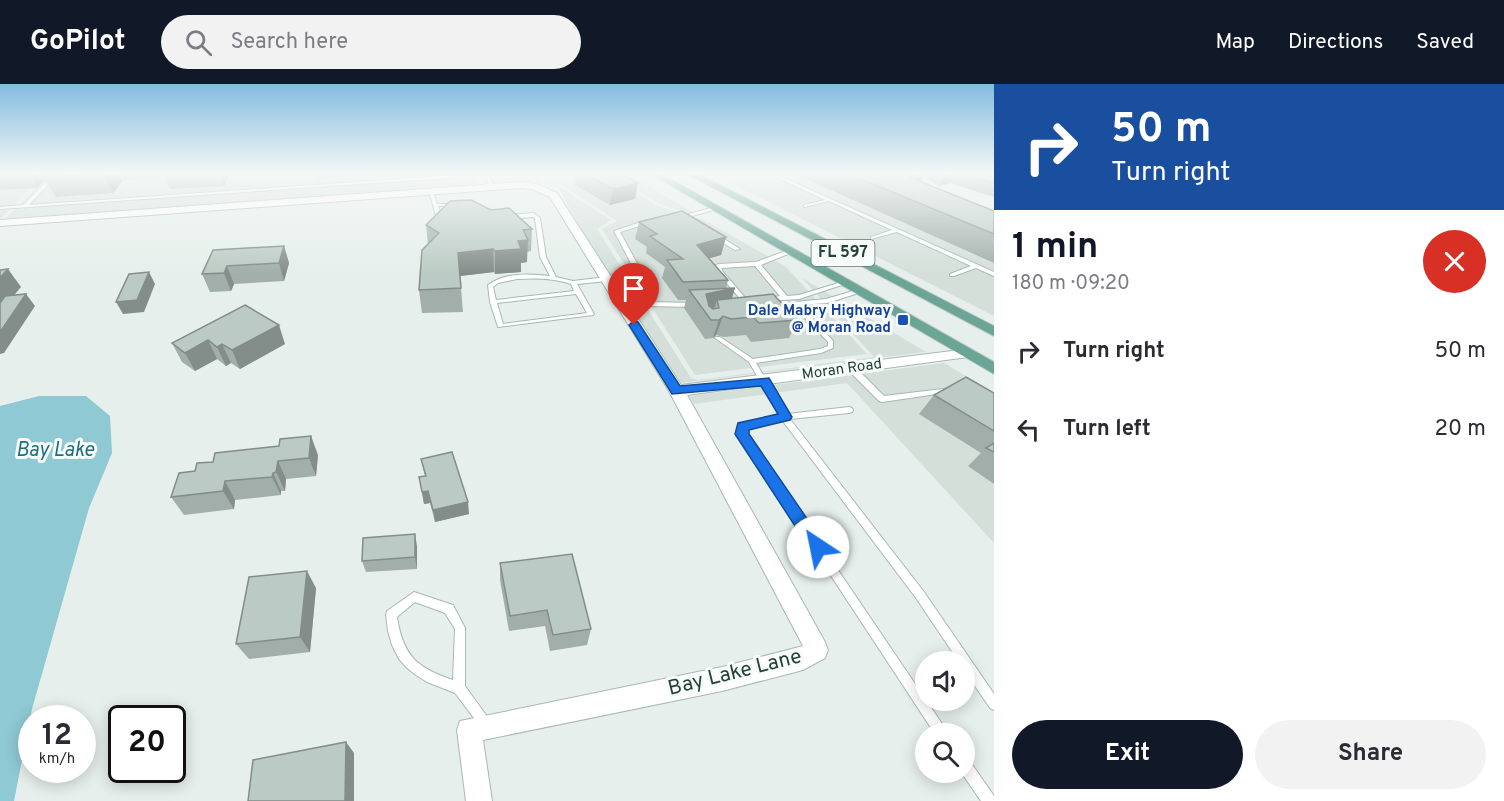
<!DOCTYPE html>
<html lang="en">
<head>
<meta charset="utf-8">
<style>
  body { margin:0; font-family:Overpass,sans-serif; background:#f2f2f3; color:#2b2b33; height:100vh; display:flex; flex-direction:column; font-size:22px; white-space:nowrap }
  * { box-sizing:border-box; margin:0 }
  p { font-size:20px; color:#7c7c81 }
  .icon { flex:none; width:33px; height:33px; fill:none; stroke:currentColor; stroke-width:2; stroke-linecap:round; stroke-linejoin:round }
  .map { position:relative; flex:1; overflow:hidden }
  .sheet { display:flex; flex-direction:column; background:#fff; width:510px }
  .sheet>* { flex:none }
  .top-card { background:#1a4fa0; color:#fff; overflow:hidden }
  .controls { position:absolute; left:915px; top:567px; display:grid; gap:12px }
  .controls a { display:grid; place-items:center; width:60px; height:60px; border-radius:50%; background:#fff; box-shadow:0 3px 15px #0003; font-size:30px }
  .speed { position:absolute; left:18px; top:621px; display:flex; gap:12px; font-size:30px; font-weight:700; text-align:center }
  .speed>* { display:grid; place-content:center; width:78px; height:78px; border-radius:50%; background:#fff; box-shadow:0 3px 15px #0003; line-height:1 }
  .speed small { font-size:15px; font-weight:400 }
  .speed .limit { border:3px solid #111; border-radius:9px; background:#fff; color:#111 }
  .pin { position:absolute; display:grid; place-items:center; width:51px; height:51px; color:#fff; margin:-62px -26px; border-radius:50% 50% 50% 0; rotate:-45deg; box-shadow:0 0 6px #0007 }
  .pin .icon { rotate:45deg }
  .me { position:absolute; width:66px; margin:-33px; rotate:326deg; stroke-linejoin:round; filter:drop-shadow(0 0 4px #0008) }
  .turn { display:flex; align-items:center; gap:21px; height:126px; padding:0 18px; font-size:27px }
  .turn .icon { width:78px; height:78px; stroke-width:2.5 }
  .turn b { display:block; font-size:42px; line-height:51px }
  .round { display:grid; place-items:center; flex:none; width:63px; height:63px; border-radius:32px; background:#f2f2f3 }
  .overview { display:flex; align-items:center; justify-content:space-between; height:102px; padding:0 18px }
  h1 { font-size:36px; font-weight:700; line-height:45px; color:#111827 }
  .cta { display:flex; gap:12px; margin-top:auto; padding:12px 18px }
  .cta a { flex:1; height:69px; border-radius:36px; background:#111827; color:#fff; font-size:24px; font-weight:700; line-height:69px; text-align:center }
  .cta a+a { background:#f2f2f3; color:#2b2b33 }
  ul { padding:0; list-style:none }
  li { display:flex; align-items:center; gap:18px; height:78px; padding:0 18px }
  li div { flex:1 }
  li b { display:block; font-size:22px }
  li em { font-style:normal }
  header { display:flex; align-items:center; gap:36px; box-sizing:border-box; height:84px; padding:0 30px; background:#111827; color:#fff }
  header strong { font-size:28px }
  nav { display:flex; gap:33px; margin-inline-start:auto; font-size:21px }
  .search { width:420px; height:54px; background:#f2f2f3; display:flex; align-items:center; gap:15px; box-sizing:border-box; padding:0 21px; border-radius:33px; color:#7c7c81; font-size:22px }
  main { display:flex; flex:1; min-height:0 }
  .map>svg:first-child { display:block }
  .built { fill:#d4dfda }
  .water { fill:#8ec9d4 }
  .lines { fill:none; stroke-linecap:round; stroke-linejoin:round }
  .service-casing { stroke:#a8b8b2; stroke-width:2 }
  .minor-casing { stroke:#a8b8b2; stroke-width:2 }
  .primary-casing { stroke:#c2cac8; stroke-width:2 }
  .service { fill:#fff; fill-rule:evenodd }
  .minor { fill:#fff; fill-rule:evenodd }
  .primary { fill:#6aa596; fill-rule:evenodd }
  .wall { fill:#a1aea9 }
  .shaded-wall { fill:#838d89 }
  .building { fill:#bbcac4; stroke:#838d89; stroke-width:1.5 }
  .route { fill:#1a73e8; stroke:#114b97; stroke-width:1.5 }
  .transit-dot { fill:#1a4fb4; stroke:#f7fbf9; stroke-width:2 }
  .labels { text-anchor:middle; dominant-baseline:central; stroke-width:6; stroke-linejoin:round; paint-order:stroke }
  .far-transit-label { font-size:15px; font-weight:bold; fill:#164399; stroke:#f7fbf9; text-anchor:end }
  .far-street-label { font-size:15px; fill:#24423a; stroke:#f7fbf9 }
  .shield { fill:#f7fbf9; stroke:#637a73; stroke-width:1.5 }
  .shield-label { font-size:16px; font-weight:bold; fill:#24423a }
  .water-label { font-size:20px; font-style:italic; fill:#1c6f80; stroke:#f7fbf9 }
  .near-street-label { font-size:21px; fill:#24423a; stroke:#f7fbf9 }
</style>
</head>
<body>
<header>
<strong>GoPilot</strong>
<div class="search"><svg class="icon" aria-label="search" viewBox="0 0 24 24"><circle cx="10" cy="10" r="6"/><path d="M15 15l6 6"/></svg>Search here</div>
<nav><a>Map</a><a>Directions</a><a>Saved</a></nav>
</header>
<main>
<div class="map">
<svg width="994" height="717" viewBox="0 0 994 717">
  <rect width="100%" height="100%" fill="#e6efeb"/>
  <!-- built -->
  <g class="built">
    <path d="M 0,90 L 45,90 L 0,135 Z"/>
    <path d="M 50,90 L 475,90 L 479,101 L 5,135 Z"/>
    <path d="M 480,90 L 591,90 L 555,100 L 484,101 Z"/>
    <path d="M 606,90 L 658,122 L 704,136 L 785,182 L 867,270 L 695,291 L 602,145 L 617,137 L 559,99 Z"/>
    <path d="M 611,90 L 626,90 L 700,132 L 661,121 Z"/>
    <path d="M 713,90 L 901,90 L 994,141 L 994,232 Z"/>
    <path d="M 557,101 L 611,136 L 597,145 L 691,294 L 698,296 L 874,273 L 802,194 L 926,268 L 681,299 L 580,143 Z"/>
    <path d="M 944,279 L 994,309 L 994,459 L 847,299 L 694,320 L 689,312 Z"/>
  </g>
  <!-- water -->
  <path class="water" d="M 39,312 L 86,312 L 110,332 L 112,369 L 89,424 L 32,625 L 14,717 L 0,717 L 0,322 Z"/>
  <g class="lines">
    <!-- service casing -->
    <g class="service-casing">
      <g id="service">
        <path d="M 54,90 L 58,90 L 29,121 L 457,91 L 457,90 L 461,90 L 462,92 L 460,93 L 0,125 L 0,123 L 23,121 Z"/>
        <path d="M 485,90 L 489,90 L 494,104 L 490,103 Z"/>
        <path d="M 770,90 L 775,90 L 994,188 L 994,192 L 976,184 L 954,192 L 950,192 L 950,190 L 971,182 L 897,148 L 871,155 L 871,153 L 892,146 L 829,117 L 804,123 L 804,121 L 825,116 Z"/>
        <path d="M 429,107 L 433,108 L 437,120 L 456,120 L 458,121 L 456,122 L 438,122 L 441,131 L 447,134 L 447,136 L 443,136 L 436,132 Z"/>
        <path d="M 715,123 L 717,124 L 717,125 L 681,135 L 678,133 Z"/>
        <path d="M 534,129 L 540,134 L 546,173 L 556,193 L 573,197 L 607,193 L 610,195 L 607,197 L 577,200 L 594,230 L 593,231 L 498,243 L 490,218 L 488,201 C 505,188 530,190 550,192 L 540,173 L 535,134 L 533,133 L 507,135 L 504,133 L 507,131 ZM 517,195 C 535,194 553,194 571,200 L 574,207 L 496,216 L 493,203 L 498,199 ZM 576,210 L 587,229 L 503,240 L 497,219 Z"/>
        <path d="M 647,136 L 649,137 L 649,139 L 620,148 L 640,185 L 637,187 L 634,185 L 614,147 Z"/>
        <path d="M 715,152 L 719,152 L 740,165 L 735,166 L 715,154 Z"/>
        <path d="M 791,165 L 794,167 L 793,168 L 761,181 L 787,212 L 799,211 L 845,197 L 848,199 L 799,215 L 768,217 L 765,215 L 766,214 L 780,212 L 755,182 L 721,184 L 723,188 L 748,217 L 745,219 L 743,218 L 718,189 L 715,182 L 718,180 L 756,178 Z"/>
        <path d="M 860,205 L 862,206 L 862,208 L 827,219 L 800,221 L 833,257 L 833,264 L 821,269 L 756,279 L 787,330 L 849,323 L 852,324 L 853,326 L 852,328 L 849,329 L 790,335 L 924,508 L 994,610 L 994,626 L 990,624 L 964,586 L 964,578 L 959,578 L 916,514 L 782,336 L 746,344 L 746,350 L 949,650 L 935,650 L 739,352 L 738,350 L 739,340 L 780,332 L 749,278 L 715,254 L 716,253 L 720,253 L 753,275 L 820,265 L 828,262 L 828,258 L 794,222 L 775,224 L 772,222 L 775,220 L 826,215 Z"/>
        <path d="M 648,218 L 695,219 L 698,221 L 695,223 L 648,222 L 624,226 L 621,224 L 624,222 Z"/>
        <path d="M 849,283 L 855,283 L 884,312 L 951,304 L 955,306 L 951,308 L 882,318 L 879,317 L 849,287 L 848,285 Z"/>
        <path d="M 414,508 L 453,521 L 465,544 L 465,602 L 491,638 L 493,642 L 491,646 L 487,648 L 483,646 L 455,609 L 427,598 L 416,591 L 407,584 L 399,575 L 392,561 L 388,547 L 386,531 L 387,527 ZM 415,518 L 445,529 L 455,545 L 453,596 C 417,584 403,572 397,533 Z"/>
        <path d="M 964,675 L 969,676 L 994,712 L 994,717 L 981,717 L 961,688 L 964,688 Z"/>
      </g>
    </g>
    <!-- minor casing -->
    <g class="minor-casing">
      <path id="minor" d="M 521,98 L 537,100 L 557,109 L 681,301 L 968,265 L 975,269 L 968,273 L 687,311 L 825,558 L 828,566 L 825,574 L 803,586 L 722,607 L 483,656 L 492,717 L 466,717 L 457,646 L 460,637 L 722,583 L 803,562 L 669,307 L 550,113 L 532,105 L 521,104 L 0,142 L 0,136 Z"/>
    </g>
    <!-- primary casing -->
    <g class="primary-casing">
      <g id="primary">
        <path d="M 651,90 L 662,90 L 994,278 L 994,290 Z"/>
        <path d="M 687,90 L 699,90 L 994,242 L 994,252 Z"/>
      </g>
    </g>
    <!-- service -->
    <use href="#service" class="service"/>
    <!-- minor -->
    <use href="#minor" class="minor"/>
    <!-- primary -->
    <use href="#primary" class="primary"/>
  </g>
  <!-- wall -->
  <g class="wall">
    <path d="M 0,90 L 229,90 L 224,102 L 170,105 L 164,93 L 123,96 L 113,109 L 56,113 L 45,96 L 37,104 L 0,106 Z"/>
    <path d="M 262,90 L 402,90 L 316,95 L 315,90 L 263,93 Z"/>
    <path d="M 576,90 L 621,90 L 638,99 L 635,115 L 610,121 L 575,101 Z"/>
    <path d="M 795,90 L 925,90 L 920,98 L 994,127 L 994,179 Z"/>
    <path d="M 927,90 L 994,90 L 994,113 L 950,99 L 939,102 L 925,93 Z"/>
    <path d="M 639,138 L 726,153 L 721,171 L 709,174 L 728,196 L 726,205 L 735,204 L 732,214 L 798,236 L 789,254 L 751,258 L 746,251 L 724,253 L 716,251 L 713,254 L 705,255 L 684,224 L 686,216 L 678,216 L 662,194 L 665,183 L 646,169 L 647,163 L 635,155 Z"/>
    <path d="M 426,141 L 532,145 L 531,167 L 527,168 L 527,178 L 521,179 L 521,188 L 495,190 L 494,188 L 460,192 L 463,228 L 422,229 L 419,206 L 428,160 Z"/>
    <path d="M 284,162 L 289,179 L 284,197 L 234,200 L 231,207 L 210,208 L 202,190 Z"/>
    <path d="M 245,221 L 285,260 L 240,285 L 231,279 L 226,282 L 217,275 L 195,287 L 182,278 L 172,259 Z"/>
    <path d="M 994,309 L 994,400 L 968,382 L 981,369 L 919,330 L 934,311 Z"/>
    <path d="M 318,371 L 316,392 L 286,395 L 285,407 L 281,407 L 281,411 L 235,416 L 234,425 L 184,431 L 171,413 L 179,389 Z"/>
    <path d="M 421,375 L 469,430 L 435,438 L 430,419 L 424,420 L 419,393 L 425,392 Z"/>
    <path d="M 417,462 L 417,485 L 366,488 L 362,477 Z"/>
    <path d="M 500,479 L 591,545 L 587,561 L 550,567 L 545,542 L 509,547 L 500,496 Z"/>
    <path d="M 316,504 L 310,568 L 249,575 L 236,560 Z"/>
  </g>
  <!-- shaded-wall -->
  <g class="shaded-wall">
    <path d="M 29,90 L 41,90 L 45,96 L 37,104 Z"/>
    <path d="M 103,90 L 120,90 L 123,96 L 113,109 Z"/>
    <path d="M 220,90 L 229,90 L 224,102 Z"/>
    <path d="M 923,90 L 925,90 L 914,109 L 909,93 Z"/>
    <path d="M 946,90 L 956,90 L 950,99 L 939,102 Z"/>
    <path d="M 638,99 L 635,115 L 610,121 L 613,105 Z"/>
    <path d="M 726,153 L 721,171 L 693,179 L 697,161 Z"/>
    <path d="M 528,156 L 527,178 L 521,179 L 521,188 L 495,190 L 495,167 L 518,157 Z"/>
    <path d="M 284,162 L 289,179 L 284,197 L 279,179 Z"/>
    <path d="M 493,165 L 494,188 L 460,192 L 458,169 Z"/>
    <path d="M 227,182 L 234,200 L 231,207 L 224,189 Z"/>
    <path d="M 8,185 L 21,203 L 0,228 L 0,194 Z"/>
    <path d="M 149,188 L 155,200 L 144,228 L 123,230 L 116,218 Z"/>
    <path d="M 735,204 L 729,222 L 717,216 L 714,225 L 704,227 L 706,210 Z"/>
    <path d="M 26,210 L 35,222 L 4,269 L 0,270 L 0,248 Z"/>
    <path d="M 723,232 L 716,251 L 713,254 L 719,236 Z"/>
    <path d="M 279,241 L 285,260 L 240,285 L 232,266 Z"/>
    <path d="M 208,256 L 217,275 L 195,287 L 185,269 Z"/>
    <path d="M 222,260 L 231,279 L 226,282 L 217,263 Z"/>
    <path d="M 311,352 L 318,371 L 316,392 L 309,374 Z"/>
    <path d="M 278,377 L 286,395 L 285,407 L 276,388 Z"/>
    <path d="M 273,389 L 281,407 L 281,411 L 272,393 Z"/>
    <path d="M 225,397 L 235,416 L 234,425 L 223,407 Z"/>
    <path d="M 428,407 L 430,419 L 424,420 L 422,408 Z"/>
    <path d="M 468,418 L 469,430 L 435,438 L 433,426 Z"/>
    <path d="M 415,450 L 417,462 L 417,485 L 415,473 Z"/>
    <path d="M 307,487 L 316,504 L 310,568 L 300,553 Z"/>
    <path d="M 346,658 L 354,669 L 354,717 L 345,717 Z"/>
  </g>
  <!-- building -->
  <g class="building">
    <path d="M 48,90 L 103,90 L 44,93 Z"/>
    <path d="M 584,90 L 621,90 L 638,99 L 613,105 Z"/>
    <path d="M 849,90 L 923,90 L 909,93 L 994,127 L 994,150 Z"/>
    <path d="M 964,90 L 994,90 L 994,99 Z"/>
    <path d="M 471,116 L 491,126 L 509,124 L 532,145 L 523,146 L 528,156 L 518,157 L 521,165 L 495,167 L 493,165 L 458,169 L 461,204 L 419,206 L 422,166 L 439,149 L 426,141 L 450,117 Z"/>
    <path d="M 682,127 L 726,153 L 697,161 L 728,196 L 683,198 L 667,176 L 683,175 L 650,152 L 657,150 L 639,138 Z"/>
    <path d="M 284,162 L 279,179 L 227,182 L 224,189 L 202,190 L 213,166 Z"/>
    <path d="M 8,185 L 0,194 L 0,186 Z"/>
    <path d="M 149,188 L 137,216 L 116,218 L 129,190 Z"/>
    <path d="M 735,204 L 706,210 L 709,222 L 713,225 L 719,224 L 717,216 L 773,210 L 798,236 L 759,239 L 753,233 L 731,235 L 723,232 L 719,236 L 711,236 L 689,206 Z"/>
    <path d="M 26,210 L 0,248 L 0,219 L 5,212 Z"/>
    <path d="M 245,221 L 279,241 L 232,266 L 222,260 L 217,263 L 208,256 L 185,269 L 172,259 Z"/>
    <path d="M 966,293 L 994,309 L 994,347 L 934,311 Z"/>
    <path d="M 311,352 L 309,374 L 278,377 L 276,388 L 273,389 L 272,393 L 225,397 L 223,407 L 171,413 L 179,389 L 195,387 L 197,379 L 213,378 L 215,369 L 279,362 L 280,355 Z"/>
    <path d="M 994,359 L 994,368 L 986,364 Z"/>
    <path d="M 452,368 L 468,418 L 433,426 L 428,407 L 422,408 L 419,393 L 426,392 L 421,375 Z"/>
    <path d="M 415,450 L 415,473 L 362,477 L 363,454 Z"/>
    <path d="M 572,470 L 591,545 L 553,551 L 547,526 L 510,532 L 500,479 Z"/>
    <path d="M 307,487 L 300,553 L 236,560 L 249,493 Z"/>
    <path d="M 346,658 L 345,717 L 248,717 L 253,676 Z"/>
  </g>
  <!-- sky -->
  <linearGradient id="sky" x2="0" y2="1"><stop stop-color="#84bce0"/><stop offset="0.47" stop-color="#f4f8f6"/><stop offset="1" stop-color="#f4f8f6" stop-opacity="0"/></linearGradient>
  <rect width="994" height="190" fill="url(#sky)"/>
  <!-- route -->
  <path class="route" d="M 634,237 L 638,238 L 680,302 L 769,294 L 792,333 L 790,336 L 749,346 L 749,350 L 823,458 L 826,463 L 823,468 L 812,468 L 735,350 L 738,339 L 778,330 L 761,302 L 672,310 L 629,241 Z"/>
  <!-- markers -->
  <rect class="transit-dot" x="897" y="230" width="12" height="12" rx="3"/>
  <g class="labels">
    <!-- far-transit labels -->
    <g class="far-transit-label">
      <text x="891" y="227">Dale Mabry Highway<tspan x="891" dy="17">@ Moran Road</tspan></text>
    </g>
    <!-- far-street labels -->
    <g class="far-street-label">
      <text transform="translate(842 286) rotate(-8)">Moran Road</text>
    </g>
    <!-- shield labels -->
    <rect class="shield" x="811.5" y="156" width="63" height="26" rx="4.5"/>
    <g class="shield-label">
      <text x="843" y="169">FL 597</text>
    </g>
    <!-- water labels -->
    <g class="water-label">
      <text x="55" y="367">Bay Lake</text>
    </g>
    <!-- near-street labels -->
    <g class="near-street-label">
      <text transform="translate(735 589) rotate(-14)">Bay Lake Lane</text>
    </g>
  </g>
</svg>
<div class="controls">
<a><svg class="icon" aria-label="sound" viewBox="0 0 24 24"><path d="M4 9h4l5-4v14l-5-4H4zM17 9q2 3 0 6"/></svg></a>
<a><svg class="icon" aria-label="search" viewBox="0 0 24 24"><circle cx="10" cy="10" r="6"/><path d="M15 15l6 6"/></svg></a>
</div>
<div class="speed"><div>12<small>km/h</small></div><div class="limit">20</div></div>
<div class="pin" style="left:634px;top:241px;background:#d93025"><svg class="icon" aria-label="arrive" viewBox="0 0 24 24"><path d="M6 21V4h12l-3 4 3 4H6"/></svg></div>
<svg class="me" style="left:818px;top:463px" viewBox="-20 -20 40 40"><circle r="19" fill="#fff"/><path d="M0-13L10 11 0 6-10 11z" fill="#1a73e8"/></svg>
</div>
<section class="sheet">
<div class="top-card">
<div class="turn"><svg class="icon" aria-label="right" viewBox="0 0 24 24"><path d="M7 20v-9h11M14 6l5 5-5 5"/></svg><div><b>50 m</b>Turn right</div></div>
</div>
<div class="overview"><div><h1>1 min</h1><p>180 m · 09:20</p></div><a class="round" style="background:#d93025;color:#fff"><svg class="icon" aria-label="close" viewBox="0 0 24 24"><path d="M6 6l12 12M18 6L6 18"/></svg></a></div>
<ul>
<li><svg class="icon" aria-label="right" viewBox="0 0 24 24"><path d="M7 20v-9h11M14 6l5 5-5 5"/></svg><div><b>Turn right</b></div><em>50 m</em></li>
<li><svg class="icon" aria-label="left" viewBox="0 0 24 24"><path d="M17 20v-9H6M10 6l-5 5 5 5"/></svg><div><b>Turn left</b></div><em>20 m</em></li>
</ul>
<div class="cta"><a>Exit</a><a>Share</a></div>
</section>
</main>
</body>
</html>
